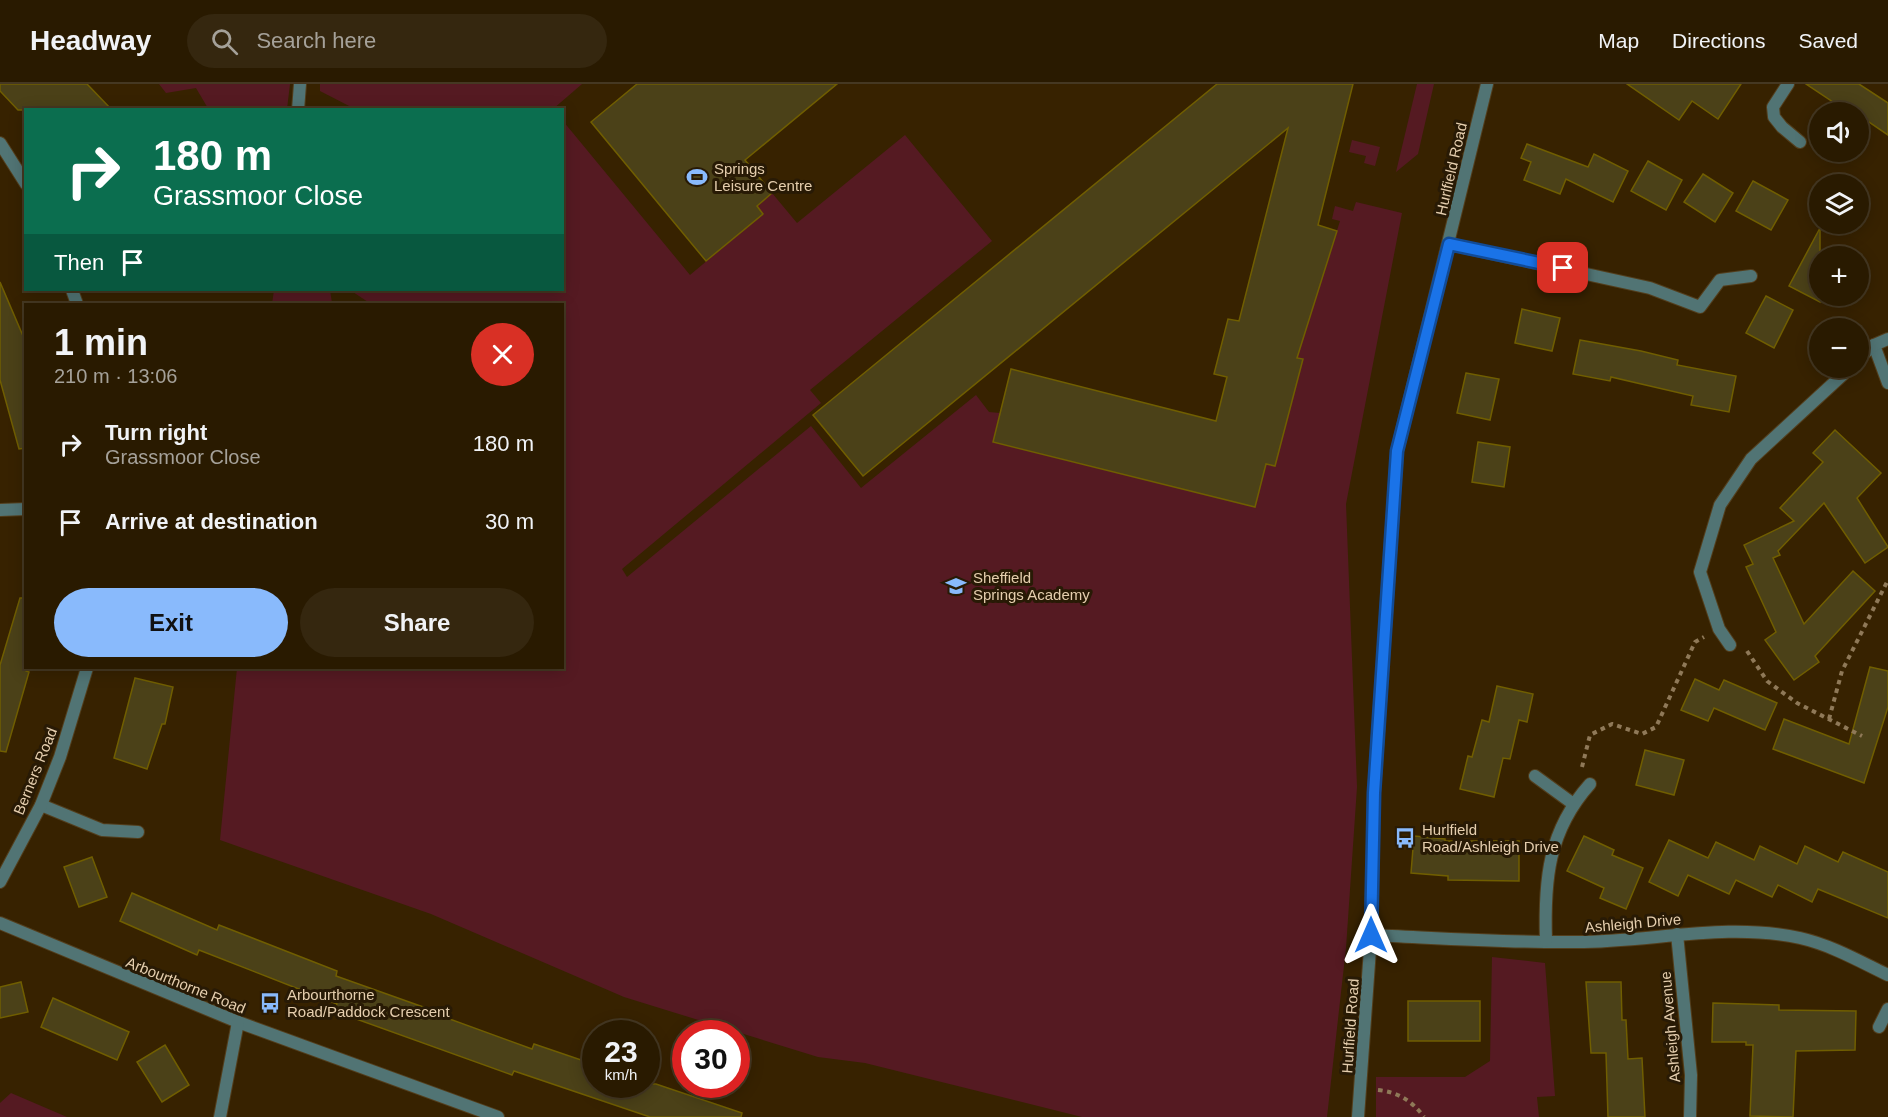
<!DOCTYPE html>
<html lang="en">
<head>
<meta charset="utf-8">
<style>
  body { margin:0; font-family:Arial,sans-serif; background:#35270f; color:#f1f3f6; height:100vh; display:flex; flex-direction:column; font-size:22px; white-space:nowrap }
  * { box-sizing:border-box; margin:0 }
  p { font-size:20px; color:#a5a199 }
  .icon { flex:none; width:33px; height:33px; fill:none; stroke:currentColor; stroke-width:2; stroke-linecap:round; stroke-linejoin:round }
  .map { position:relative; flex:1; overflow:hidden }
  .panel { position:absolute; left:24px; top:219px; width:540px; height:366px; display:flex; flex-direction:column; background:#291a00; border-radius:0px; box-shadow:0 3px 15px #0003,0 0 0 2px #453822 }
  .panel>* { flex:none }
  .hud { position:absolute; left:24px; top:24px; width:540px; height:183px; border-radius:0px; box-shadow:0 3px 15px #0003,0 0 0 2px #453822; background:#0b6e4f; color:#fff; overflow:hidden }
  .buttons { position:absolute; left:1809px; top:18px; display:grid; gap:12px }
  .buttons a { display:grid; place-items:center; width:60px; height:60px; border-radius:50%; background:#291a00; box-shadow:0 3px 15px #0003,0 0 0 2px #453822; font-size:30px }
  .speed { position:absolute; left:582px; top:936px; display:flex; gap:12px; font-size:30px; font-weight:700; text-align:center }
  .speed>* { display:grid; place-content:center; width:78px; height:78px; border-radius:50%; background:#291a00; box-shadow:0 3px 15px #0003,0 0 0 2px #453822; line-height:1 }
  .speed small { font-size:15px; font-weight:400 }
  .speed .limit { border:9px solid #d22; background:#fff; color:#111 }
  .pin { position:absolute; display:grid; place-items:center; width:51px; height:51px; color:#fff; margin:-26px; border-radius:12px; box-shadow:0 3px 9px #0006 }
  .me { position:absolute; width:66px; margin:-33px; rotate:0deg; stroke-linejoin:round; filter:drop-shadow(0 0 4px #0008) }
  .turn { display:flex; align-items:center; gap:21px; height:126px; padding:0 30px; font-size:27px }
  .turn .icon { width:78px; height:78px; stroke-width:2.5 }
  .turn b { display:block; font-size:42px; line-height:51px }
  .then { display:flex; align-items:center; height:57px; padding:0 30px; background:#0003; gap:12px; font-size:22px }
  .round { display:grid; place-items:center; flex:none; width:63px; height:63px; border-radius:32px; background:#35270f }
  .headline { display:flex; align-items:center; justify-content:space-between; height:102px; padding:0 30px }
  h1 { font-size:36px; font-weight:800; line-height:45px }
  .primary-button { display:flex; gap:12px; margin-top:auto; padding:12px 30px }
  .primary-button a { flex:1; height:69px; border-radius:36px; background:#89bafc; color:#111; font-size:24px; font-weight:800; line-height:69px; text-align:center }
  .primary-button a+a { background:#35270f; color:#f1f3f6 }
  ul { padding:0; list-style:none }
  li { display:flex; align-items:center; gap:18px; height:78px; padding:0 30px }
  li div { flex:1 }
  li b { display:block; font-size:22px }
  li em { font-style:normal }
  header { display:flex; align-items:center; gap:36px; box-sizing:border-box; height:84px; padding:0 30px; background:#291a00; border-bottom:2px solid #453822 }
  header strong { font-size:28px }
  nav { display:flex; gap:33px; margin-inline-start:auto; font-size:21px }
  .search { width:420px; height:54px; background:#35270f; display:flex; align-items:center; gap:15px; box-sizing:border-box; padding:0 21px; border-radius:33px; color:#a5a199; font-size:22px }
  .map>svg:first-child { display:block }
  .green { fill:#551a22 }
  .building { fill:#4b4118; stroke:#705e00; stroke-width:1.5 }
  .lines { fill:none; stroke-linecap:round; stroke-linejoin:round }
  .lane-casing { stroke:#533e1c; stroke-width:14 }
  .street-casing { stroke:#533e1c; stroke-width:14 }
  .path { stroke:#8f7958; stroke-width:4; stroke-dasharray:4.5 4.5; stroke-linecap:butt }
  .lane { stroke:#517474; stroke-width:12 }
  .street { stroke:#517474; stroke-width:12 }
  .route-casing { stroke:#114b97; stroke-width:15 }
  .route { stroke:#1a73e8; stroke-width:10 }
  .labels { text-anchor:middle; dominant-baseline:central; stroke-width:6; stroke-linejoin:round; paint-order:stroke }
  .poi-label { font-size:15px; fill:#e5ceae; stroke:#281a05; text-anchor:start }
  .street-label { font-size:15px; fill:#e5ceae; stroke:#281a05 }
</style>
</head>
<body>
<header>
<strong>Headway</strong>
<div class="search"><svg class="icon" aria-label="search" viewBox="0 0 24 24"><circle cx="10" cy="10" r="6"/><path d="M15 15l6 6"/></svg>Search here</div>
<nav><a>Map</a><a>Directions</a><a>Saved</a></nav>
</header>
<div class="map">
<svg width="1888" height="1033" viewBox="0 0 1888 1033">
  <rect width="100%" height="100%" fill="#372200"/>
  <!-- green -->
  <g class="green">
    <path d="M 159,0 L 290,0 L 287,25 L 209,26 L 196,4 L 166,9 Z"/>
    <path d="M 320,0 L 582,0 L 553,25 L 355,25 L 320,7 Z"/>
    <path d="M 1417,0 L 1434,0 L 1418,70 L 1396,88 Z"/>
    <path d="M 563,37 L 690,191 L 763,130 L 757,122 L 772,109 L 797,139 L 905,51 L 992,157 L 810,306 L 821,319 L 622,485 L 627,493 L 811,342 L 861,404 L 976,311 L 989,328 L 1000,329 L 993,358 L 1255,423 L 1266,380 L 1275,382 L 1302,275 L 1290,272 L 1301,259 L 1340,137 L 1332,135 L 1335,122 L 1353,127 L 1356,118 L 1402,129 L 1346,420 L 1357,703 L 1346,864 L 1327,1033 L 1082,1033 L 865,979 L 818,973 L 624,913 L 431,830 L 220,756 L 237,584 L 562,584 L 562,220 L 371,220 L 350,206 L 562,206 Z"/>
    <path d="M 1352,56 L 1380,63 L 1375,82 L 1364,79 L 1366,72 L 1349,68 Z"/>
    <path d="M 274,206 L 330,206 L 332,219 L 340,220 L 272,220 Z"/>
    <path d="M 1492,873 L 1545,879 L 1555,1012 L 1537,1013 L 1539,1033 L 1376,1033 L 1376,993 L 1465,993 L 1490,977 Z"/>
    <path d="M 11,1009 L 67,1033 L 0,1033 L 0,1019 Z"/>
  </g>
  <!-- building -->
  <g class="building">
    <path d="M 0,0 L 87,0 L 112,26 L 18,26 L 0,7 Z"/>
    <path d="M 637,0 L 837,0 L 745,76 L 772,109 L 757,122 L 763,130 L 706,177 L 591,38 Z"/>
    <path d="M 1217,0 L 1353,0 L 1318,141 L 1337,147 L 1297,274 L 1303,275 L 1275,382 L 1266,380 L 1255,423 L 993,358 L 1011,285 L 1216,337 L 1227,293 L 1214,290 L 1228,235 L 1239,237 L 1288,44 L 863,392 L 813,331 Z"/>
    <path d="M 1627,0 L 1741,0 L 1718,35 L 1692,17 L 1679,36 Z"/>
    <path d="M 1806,0 L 1859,0 L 1888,19 L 1888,51 L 1860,32 L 1858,34 L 1858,28 L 1848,28 Z"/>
    <path d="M 1527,60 L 1588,83 L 1594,70 L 1628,87 L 1613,118 L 1566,95 L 1560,110 L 1524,96 L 1531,78 L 1521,74 Z"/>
    <path d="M 1648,77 L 1682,96 L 1666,126 L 1631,107 Z"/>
    <path d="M 1703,90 L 1733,109 L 1715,138 L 1684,118 Z"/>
    <path d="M 1753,97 L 1788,116 L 1771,146 L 1736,127 Z"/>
    <path d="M 1820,144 L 1820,218 L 1789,202 Z"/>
    <path d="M 0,198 L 26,259 L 26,364 L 19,365 L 0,296 Z"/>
    <path d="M 1766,212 L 1793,226 L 1774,264 L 1746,249 Z"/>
    <path d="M 1522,225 L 1560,234 L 1552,267 L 1515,259 Z"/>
    <path d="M 1580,256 L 1641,267 L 1678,276 L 1677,281 L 1736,292 L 1729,328 L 1691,321 L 1693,312 L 1611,293 L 1610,297 L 1573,290 Z"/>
    <path d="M 1466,289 L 1499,295 L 1490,336 L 1457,329 Z"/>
    <path d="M 1835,346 L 1881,389 L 1857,414 L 1888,463 L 1865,479 L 1824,419 L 1778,467 L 1780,471 L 1773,474 L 1804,540 L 1853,487 L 1875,507 L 1815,572 L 1819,578 L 1794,596 L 1765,556 L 1776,548 L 1746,483 L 1753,480 L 1744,461 L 1794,437 L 1780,424 L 1823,378 L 1813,369 Z"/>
    <path d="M 1478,358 L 1510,363 L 1504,403 L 1472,398 Z"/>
    <path d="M 20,514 L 26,514 L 26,587 L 29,588 L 6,668 L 0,667 L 0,581 Z"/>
    <path d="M 1870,583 L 1888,587 L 1888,623 L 1864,699 L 1773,665 L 1784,635 L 1849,660 Z"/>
    <path d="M 135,594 L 173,603 L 165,640 L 162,640 L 147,685 L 114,674 Z"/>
    <path d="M 1695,595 L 1719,606 L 1724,596 L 1777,619 L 1765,646 L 1714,624 L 1708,637 L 1681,626 Z"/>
    <path d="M 1497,602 L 1533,610 L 1527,638 L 1519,636 L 1510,675 L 1503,674 L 1494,713 L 1460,705 L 1468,672 L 1472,673 L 1482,636 L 1489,638 Z"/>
    <path d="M 1645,666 L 1684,676 L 1674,711 L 1636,701 Z"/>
    <path d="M 1414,752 L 1445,755 L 1445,757 L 1519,757 L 1519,797 L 1448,796 L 1448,792 L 1411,789 Z"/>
    <path d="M 1584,752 L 1614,766 L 1612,771 L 1643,784 L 1626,825 L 1600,814 L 1604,804 L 1567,787 Z"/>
    <path d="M 1669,756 L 1708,774 L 1716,758 L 1754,776 L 1760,762 L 1797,780 L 1805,762 L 1838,778 L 1843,768 L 1888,788 L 1888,834 L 1818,805 L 1812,818 L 1778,801 L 1772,813 L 1736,796 L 1729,810 L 1688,791 L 1678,812 L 1649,798 Z"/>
    <path d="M 92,773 L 107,813 L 79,823 L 64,783 Z"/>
    <path d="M 132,809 L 217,846 L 219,841 L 337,887 L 336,892 L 426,924 L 425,926 L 532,965 L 534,960 L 596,981 L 596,1000 L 656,1000 L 742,1029 L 741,1033 L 650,1033 L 514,987 L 512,991 L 334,927 L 337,920 L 199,866 L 197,871 L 120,837 Z"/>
    <path d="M 21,898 L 28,928 L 0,934 L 0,903 Z"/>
    <path d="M 1586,898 L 1621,898 L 1622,936 L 1626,936 L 1628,975 L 1642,974 L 1645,1033 L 1608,1033 L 1606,969 L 1591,969 Z"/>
    <path d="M 53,914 L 129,948 L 117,976 L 41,943 Z"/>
    <rect x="1408" y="917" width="72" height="40"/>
    <path d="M 1713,919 L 1779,921 L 1779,926 L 1856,927 L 1855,966 L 1796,967 L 1793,1033 L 1750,1032 L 1753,961 L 1746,961 L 1746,958 L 1712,958 Z"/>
    <path d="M 165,961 L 189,1001 L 162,1018 L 137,978 Z"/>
  </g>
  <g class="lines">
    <!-- lane casing -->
    <g class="lane-casing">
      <g id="lane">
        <path d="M 1788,0 L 1773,23 L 1774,33 L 1782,43 L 1800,58"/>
        <path d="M 298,26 L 300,0"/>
        <path d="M 41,721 L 102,746 L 138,748"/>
      </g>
    </g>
    <!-- street casing -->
    <g class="street-casing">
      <g id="street">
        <path d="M 0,59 L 26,100"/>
        <path d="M 1449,160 L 1650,204 L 1700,223 L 1720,196 L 1751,192"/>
        <path d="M 72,206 L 77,220"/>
        <path d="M 1874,261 L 1888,299"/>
        <path d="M 1858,275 L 1874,261 L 1888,255"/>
        <path d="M 0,426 L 26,425"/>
        <path d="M 1730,561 L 1719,545 L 1700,488 L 1720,421 L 1751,375 L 1850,284"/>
        <path d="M 1535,692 L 1572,719"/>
        <path d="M 0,798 L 41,721 L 60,673 L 87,584"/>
        <path d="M 0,839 L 238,938 L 498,1033"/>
        <path d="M 1677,850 L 1691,991 L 1690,1033"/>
        <path d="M 1371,851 C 1439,854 1509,859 1577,858 C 1651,858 1726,838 1800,854 C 1831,861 1859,877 1888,891"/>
        <path d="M 1546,857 C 1544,796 1548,747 1590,700"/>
        <path d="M 1879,943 L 1888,925"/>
        <path d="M 220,1033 L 238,938"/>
        <path d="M 1358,1033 L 1371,851 L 1374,709 L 1397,367 L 1487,0"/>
      </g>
    </g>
    <!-- path -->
    <g class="path">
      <path d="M 1747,567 L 1767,597 L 1797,619 L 1862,652"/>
      <path d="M 1829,635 L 1842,587 L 1888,496"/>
      <path d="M 1582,683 L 1590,651 L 1612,640 L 1642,650 L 1656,643 L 1695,558 L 1704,553"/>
      <path d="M 1378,1006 C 1398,1008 1412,1017 1424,1033"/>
    </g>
    <!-- lane -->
    <use href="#lane" class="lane"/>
    <!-- street -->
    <use href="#street" class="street"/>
  </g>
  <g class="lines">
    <!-- route casing -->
    <g class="route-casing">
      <path id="route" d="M 1371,851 L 1374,709 L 1397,367 L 1449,160 L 1563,184"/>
    </g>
    <!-- route -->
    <use href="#route" class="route"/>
  </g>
  <!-- icons -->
  <defs>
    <g id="stadium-bare" transform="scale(1.62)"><path d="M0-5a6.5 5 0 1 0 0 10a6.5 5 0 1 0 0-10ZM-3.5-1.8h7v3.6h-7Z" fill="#89bafc" stroke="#281a05" stroke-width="2.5" paint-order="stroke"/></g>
    <g id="school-bare" transform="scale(1.62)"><path d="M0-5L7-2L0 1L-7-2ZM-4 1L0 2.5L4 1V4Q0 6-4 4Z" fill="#89bafc" stroke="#281a05" stroke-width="2.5" paint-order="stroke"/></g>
    <g id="bus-bare" transform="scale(1.62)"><path d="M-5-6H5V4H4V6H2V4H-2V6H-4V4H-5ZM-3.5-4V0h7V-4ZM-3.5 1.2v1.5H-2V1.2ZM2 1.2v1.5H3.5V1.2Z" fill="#89bafc" stroke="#281a05" stroke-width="2.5" paint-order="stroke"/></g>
  </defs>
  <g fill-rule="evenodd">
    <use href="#stadium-bare" x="697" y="93"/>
    <use href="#school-bare" x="956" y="502"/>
    <use href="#bus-bare" x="1405" y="754"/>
    <use href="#bus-bare" x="270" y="919"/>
  </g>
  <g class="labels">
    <!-- poi labels -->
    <g class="poi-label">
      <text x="714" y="84">Springs<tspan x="714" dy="17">Leisure Centre</tspan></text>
      <text x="973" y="493">Sheffield<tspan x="973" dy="17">Springs Academy</tspan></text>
      <text x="1422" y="745">Hurlfield<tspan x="1422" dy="17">Road/Ashleigh Drive</tspan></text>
      <text x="287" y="910">Arbourthorne<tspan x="287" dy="17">Road/Paddock Crescent</tspan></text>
    </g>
    <!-- street labels -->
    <g class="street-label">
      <text transform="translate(1451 85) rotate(-77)">Hurlfield Road</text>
      <text transform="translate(35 687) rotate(-68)">Berners Road</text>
      <text transform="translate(1633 839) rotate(-5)">Ashleigh Drive</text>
      <text transform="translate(186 901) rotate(22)">Arbourthorne Road</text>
      <text transform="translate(1350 942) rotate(-86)">Hurlfield Road</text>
      <text transform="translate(1670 943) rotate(-95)">Ashleigh Avenue</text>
    </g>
  </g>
</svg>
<div class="buttons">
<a><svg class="icon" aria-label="sound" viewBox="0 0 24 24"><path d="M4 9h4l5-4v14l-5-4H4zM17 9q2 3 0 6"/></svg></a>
<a><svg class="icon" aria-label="layers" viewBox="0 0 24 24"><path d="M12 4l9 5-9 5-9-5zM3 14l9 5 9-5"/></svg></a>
<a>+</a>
<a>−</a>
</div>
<div class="speed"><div>23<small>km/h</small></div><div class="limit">30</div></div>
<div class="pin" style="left:1563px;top:184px;background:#d93025"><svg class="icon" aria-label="arrive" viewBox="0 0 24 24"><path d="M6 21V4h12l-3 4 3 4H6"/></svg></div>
<svg class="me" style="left:1371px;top:851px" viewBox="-20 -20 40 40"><path d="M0-17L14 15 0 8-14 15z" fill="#1a73e8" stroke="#fff" stroke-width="4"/></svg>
<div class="hud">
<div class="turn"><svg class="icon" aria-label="right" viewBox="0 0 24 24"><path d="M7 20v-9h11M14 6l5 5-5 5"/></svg><div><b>180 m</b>Grassmoor Close</div></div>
<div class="then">Then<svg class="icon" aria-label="arrive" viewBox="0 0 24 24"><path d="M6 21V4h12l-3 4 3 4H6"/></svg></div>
</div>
<section class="panel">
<div class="headline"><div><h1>1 min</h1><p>210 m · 13:06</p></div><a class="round" style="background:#d93025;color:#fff"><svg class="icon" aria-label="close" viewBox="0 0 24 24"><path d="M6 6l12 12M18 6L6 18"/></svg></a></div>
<ul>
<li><svg class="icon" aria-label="right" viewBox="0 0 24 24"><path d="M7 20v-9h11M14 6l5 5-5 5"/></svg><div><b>Turn right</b><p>Grassmoor Close</p></div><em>180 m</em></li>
<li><svg class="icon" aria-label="arrive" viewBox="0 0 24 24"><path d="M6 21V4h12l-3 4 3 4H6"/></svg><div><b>Arrive at destination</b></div><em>30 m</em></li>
</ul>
<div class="primary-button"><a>Exit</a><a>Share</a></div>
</section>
</div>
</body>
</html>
